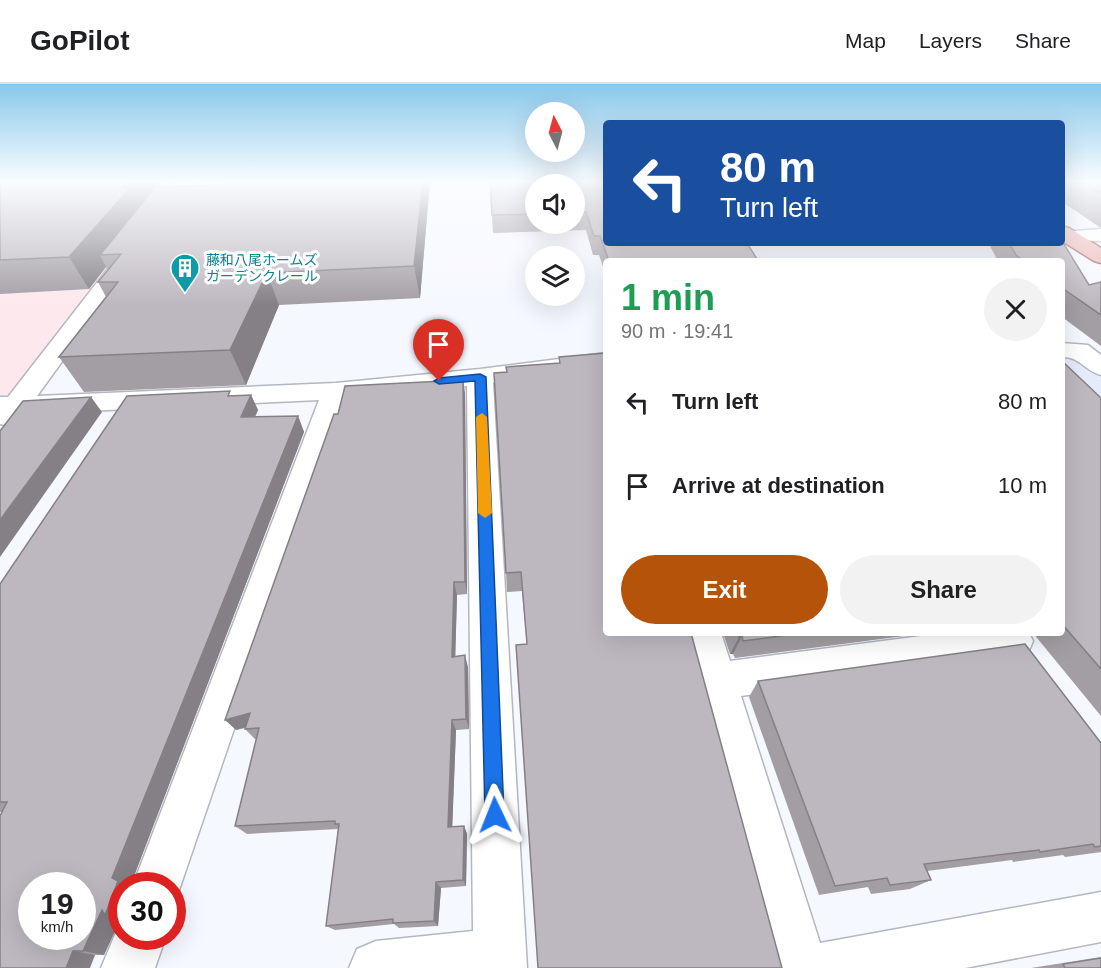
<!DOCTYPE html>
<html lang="en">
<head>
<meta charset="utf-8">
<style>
  body { margin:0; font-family:Arial,"Noto Sans JP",sans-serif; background:#f2f2f2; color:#202124; height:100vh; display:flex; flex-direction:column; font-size:22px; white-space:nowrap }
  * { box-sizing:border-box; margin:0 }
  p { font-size:20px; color:#757577 }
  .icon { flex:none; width:33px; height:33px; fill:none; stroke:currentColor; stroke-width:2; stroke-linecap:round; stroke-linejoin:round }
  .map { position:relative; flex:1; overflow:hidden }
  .side { position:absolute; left:603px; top:174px; width:462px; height:378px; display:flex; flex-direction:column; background:#fff; border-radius:6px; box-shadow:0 6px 24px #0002 }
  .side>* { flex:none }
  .top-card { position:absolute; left:603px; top:36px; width:462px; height:126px; border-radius:6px; box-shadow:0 6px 24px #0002; background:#1a4fa0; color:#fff; overflow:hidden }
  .needle { width:39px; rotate:354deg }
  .controls { position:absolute; left:525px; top:18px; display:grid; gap:12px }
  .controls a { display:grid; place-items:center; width:60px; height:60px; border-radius:50%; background:#fff; box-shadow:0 6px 24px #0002; font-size:30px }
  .speed { position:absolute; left:18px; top:788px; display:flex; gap:12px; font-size:30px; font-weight:700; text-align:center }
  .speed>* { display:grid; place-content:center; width:78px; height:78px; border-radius:50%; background:#fff; box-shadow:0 6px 24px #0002; line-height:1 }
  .speed small { font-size:15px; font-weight:400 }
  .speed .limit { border:9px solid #d22; background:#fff; color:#111 }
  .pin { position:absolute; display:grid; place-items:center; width:51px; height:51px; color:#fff; margin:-62px -26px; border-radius:50% 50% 50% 0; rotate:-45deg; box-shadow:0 0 6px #0007 }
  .pin .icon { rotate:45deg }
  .me { position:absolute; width:66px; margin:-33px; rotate:358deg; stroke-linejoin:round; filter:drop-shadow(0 0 4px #0008) }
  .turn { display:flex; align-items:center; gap:21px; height:126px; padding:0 18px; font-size:27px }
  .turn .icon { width:78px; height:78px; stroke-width:2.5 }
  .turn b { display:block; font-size:42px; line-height:51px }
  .round { display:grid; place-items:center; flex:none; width:63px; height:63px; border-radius:32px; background:#f2f2f2 }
  .head { display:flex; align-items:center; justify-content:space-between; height:102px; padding:0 18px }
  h1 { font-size:36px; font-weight:700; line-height:45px; color:#1e9e55 }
  .action { display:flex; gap:12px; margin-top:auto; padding:12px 18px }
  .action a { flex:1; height:69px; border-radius:36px; background:#b45309; color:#fff; font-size:24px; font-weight:700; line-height:69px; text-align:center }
  .action a+a { background:#f2f2f2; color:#202124 }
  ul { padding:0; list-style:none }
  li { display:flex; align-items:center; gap:18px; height:84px; padding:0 18px }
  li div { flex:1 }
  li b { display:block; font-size:22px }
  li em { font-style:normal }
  header { display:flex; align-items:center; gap:36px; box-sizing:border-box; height:84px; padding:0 30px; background:#fff; border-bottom:2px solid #e0e0e0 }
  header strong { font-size:28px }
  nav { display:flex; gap:33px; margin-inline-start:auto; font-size:21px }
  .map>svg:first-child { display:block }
  .commercial { fill:#fde8ed }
  .built { fill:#e6ebfb }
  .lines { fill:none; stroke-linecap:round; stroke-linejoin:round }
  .minor-casing { stroke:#b4b7bf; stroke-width:3 }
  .major-casing { stroke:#a3696b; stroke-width:3 }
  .minor { fill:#fff; fill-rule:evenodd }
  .major { fill:#eeb8b8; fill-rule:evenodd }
  .wall { fill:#a39da4; fill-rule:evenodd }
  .shaded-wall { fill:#848086 }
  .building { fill:#bdb7bf; stroke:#848086; stroke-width:1.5; fill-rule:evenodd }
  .route { fill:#1a73e8; stroke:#114b97; stroke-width:1.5 }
  .slow { fill:#f59e0b }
  .labels { text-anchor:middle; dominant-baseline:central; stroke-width:6; stroke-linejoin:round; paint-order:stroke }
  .far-culture-label { font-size:14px; fill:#0d838f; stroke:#fff; text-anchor:start }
</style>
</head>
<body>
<header>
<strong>GoPilot</strong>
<nav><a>Map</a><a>Layers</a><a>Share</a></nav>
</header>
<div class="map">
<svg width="1101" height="884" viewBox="0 0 1101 884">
  <rect width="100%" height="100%" fill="#f5f8ff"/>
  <!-- commercial -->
  <path class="commercial" d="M 174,99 L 10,309 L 0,314 L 0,105 Z"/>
  <!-- built -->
  <path class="built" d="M 1068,269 L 1101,289 L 1101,334 L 1062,297 L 1062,270 Z"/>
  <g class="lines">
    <!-- minor casing -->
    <g class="minor-casing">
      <g id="minor">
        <path d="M 176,97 L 193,97 L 37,312 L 336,299 L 480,285 L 606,269 L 606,285 L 493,299 L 527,884 L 349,884 L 357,865 L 376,857 L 473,847 L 467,302 L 347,314 L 175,818 L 172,820 L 172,801 L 133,801 L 319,316 L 24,330 C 17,339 12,343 0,340 L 0,313 L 8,313 Z"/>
        <path d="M 1101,145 L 1101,157 L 1062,156 L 1062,148 Z"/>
        <path d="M 1062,259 L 1088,261 L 1101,271 L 1101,291 C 1083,286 1081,273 1062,273 Z"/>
        <path d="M 683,549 L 721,549 L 730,577 L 944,549 L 1029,549 L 1033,557 L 1028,569 L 1014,574 L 741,612 L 820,859 L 1101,808 L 1101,858 L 965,884 L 774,884 Z"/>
        <path d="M 122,834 L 122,852 L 166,852 L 155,884 L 101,884 Z"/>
      </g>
    </g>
    <!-- major casing -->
    <g class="major-casing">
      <path id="major" d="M 1062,142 L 1069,144 L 1101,164 L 1101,179 L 1094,177 L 1062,157 Z"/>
    </g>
    <!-- minor -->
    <use href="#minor" class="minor"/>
    <!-- major -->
    <use href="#major" class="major"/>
  </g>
  <!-- wall -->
  <g class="wall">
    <path d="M 0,97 L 159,97 L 161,103 L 224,101 L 226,97 L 430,97 L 420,214 L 279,221 L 246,301 L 84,308 L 59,273 L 106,213 L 98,198 L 108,186 L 106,183 L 89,205 L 0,210 Z"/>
    <path d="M 490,97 L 606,97 L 606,159 L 747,159 L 757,175 L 756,177 L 606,177 L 606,191 L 599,171 L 593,171 L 586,146 L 493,149 ZM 536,100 L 574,100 L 574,140 L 536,140 Z"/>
    <path d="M 1062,97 L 1101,97 L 1101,144 L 1062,118 Z"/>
    <path d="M 876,159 L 932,159 L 929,162 L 883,162 Z"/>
    <path d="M 963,159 L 1062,159 L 1089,201 L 1101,198 L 1101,262 L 1062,233 L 1062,177 L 998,177 L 990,162 L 967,162 Z"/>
    <path d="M 559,273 L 606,549 L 527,560 L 522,507 L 507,508 L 506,489 L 506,288 L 559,279 Z"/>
    <path d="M 1062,277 L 1101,314 L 1101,632 L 1033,549 L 1062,549 Z"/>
    <path d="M 463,296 L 465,310 L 467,510 L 457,511 L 455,572 L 468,583 L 469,645 L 456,646 L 452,743 L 464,742 L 467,750 L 466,802 L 441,804 L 438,842 L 399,844 L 394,840 L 335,846 L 326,842 L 338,745 L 247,750 L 235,742 L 256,655 L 255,655 L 245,645 L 245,644 L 236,646 L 338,330 Z"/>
    <path d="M 232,311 L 251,311 L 258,326 L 255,333 L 298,332 L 304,348 L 131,800 L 132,801 L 122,801 L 122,836 L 120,836 L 104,871 L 95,871 L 0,884 L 2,728 L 0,728 L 0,500 Z"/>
    <path d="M 723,549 L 927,549 L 735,574 L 733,570 L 730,570 Z"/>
    <path d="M 758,597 L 1101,659 L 1101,768 L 1065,773 L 1063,771 L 1013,778 L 1012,776 L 927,787 L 931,796 L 910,805 L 871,810 L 868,803 L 819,811 L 749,613 Z"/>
    <path d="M 1101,873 L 1101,884 L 1031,884 Z"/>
  </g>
  <!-- shaded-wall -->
  <g class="shaded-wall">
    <path d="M 128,97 L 159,97 L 161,102 L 141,128 L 100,171 L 106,183 L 89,205 L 69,173 Z"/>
    <path d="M 423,97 L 430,97 L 420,214 L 414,182 Z"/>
    <path d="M 267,189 L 279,221 L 246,301 L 230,266 Z"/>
    <path d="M 463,296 L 465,310 L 467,510 L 465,498 Z"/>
    <path d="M 251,311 L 258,326 L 248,348 L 241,333 Z"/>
    <path d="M 91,313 L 102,328 L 0,473 L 0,436 Z"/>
    <path d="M 298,332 L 304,348 L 131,800 L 132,801 L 122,801 L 122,836 L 120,836 L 104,871 L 83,867 Z"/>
    <path d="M 454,498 L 457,511 L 455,584 L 452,573 Z"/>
    <path d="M 742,552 L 733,570 L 730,570 L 739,553 Z"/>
    <path d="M 465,571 L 468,583 L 469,645 L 466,635 Z"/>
    <path d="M 250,629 L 259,639 L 236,646 L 225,636 Z"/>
    <path d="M 452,636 L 456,646 L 452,751 L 448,743 Z"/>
    <path d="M 464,742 L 467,750 L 466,802 L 463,796 Z"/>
    <path d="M 436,798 L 441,804 L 438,842 L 434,837 Z"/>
    <path d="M 73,867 L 95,871 L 90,884 L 66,884 Z"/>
  </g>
  <!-- building -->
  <g class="building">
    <path d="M 0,97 L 128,97 L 122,104 L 130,104 L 69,173 L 0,176 Z"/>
    <path d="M 226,97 L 423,97 L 414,182 L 267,189 L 230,266 L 59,273 L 118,198 L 98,198 L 121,170 L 100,171 L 155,103 L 224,101 Z"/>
    <path d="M 490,97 L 606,97 L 606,159 L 747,159 L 757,175 L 708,177 L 609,177 L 600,152 L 594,152 L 586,128 L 574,128 L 574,100 L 536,100 L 536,130 L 492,131 Z"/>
    <path d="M 1082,97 L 1101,97 L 1101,109 Z"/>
    <path d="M 1062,157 L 1089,201 L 1101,198 L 1101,231 L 1062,204 L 1062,177 L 1024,177 L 1016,171 L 1009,159 L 1062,159 Z"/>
    <path d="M 606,269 L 606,549 L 691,549 L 782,884 L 538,884 L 516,561 L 527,560 L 521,488 L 506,489 L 494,289 L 507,288 L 506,283 L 560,279 L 559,273 Z"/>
    <path d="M 1062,277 L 1101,314 L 1101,585 L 1062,540 Z"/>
    <path d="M 463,296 L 465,498 L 454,498 L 452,573 L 465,571 L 466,635 L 452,636 L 448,743 L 464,742 L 463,796 L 436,798 L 434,837 L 393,839 L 393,835 L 326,842 L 339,740 L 335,740 L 335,737 L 235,742 L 259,644 L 245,645 L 250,629 L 225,636 L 334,330 L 338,330 L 345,302 Z"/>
    <path d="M 230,307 L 228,312 L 251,311 L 241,333 L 298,332 L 112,794 L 118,797 L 105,831 L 102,826 L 83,867 L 73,867 L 66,884 L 0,884 L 0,732 L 7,718 L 0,718 L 0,500 L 127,312 ZM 32,801 L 82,801 L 82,852 L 32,852 Z"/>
    <path d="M 91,313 L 0,436 L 0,347 L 23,317 Z"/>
    <path d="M 737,549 L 803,549 L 743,557 L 742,552 L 739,553 Z"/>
    <path d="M 1025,560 L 1101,659 L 1101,762 L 1095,763 L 1093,760 L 1040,768 L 1039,766 L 924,780 L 931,796 L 890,801 L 887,794 L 835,802 L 758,597 Z"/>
    <path d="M 1101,874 L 1101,884 L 1065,884 L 1063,880 Z"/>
  </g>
  <!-- sky -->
  <linearGradient id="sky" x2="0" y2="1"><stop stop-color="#89c8ea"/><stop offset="0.44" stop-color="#fafcff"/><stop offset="1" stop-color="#fafcff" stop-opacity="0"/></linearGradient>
  <rect width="1101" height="221" fill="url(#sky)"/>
  <!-- route -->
  <path class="route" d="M 480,290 L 486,293 L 504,731 L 502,738 L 495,741 L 488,738 L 485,731 L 475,297 L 439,300 L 434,297 L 439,294 Z"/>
  <!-- slow -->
  <path class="slow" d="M 482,329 L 487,333 L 492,429 L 485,434 L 478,429 L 476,333 Z"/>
  <!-- icons -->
  <defs>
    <g id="building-pin" transform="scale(1.5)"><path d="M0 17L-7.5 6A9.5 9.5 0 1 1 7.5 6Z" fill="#0f9aa8" stroke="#fff"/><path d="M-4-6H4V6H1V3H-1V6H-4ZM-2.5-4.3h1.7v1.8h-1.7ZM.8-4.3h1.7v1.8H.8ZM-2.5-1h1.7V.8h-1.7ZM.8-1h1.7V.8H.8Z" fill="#fff"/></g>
  </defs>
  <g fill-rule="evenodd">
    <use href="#building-pin" x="185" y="184"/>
  </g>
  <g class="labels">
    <!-- far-culture labels -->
    <g class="far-culture-label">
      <text x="206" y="176">藤和八尾ホームズ<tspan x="206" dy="16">ガーデンクレール</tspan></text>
    </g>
  </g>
</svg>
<div class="controls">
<a><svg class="needle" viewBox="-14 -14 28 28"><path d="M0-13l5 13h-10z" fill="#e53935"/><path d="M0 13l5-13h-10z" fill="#757577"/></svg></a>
<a><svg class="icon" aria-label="sound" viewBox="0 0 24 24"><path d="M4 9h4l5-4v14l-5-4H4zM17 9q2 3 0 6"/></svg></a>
<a><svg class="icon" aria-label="layers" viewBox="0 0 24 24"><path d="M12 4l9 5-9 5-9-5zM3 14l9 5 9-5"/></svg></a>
</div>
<div class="speed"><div>19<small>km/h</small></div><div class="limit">30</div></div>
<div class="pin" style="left:439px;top:297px;background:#d93025"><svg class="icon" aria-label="arrive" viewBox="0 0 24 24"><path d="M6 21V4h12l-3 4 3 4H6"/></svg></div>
<svg class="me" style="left:495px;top:731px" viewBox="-20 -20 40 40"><path d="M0-17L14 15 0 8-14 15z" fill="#1a73e8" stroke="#fff" stroke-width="4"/></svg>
<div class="top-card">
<div class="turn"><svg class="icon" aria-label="left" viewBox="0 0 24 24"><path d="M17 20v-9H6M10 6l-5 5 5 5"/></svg><div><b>80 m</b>Turn left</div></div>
</div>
<section class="side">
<div class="head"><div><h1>1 min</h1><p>90 m · 19:41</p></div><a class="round"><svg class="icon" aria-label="close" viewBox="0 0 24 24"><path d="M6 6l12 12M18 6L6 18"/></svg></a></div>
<ul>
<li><svg class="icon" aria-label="left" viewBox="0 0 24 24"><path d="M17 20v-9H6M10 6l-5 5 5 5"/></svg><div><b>Turn left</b></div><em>80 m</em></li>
<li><svg class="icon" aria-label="arrive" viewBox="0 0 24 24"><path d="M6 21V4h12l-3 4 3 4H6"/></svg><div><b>Arrive at destination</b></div><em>10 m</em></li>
</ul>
<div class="action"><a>Exit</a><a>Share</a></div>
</section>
</div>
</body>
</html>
